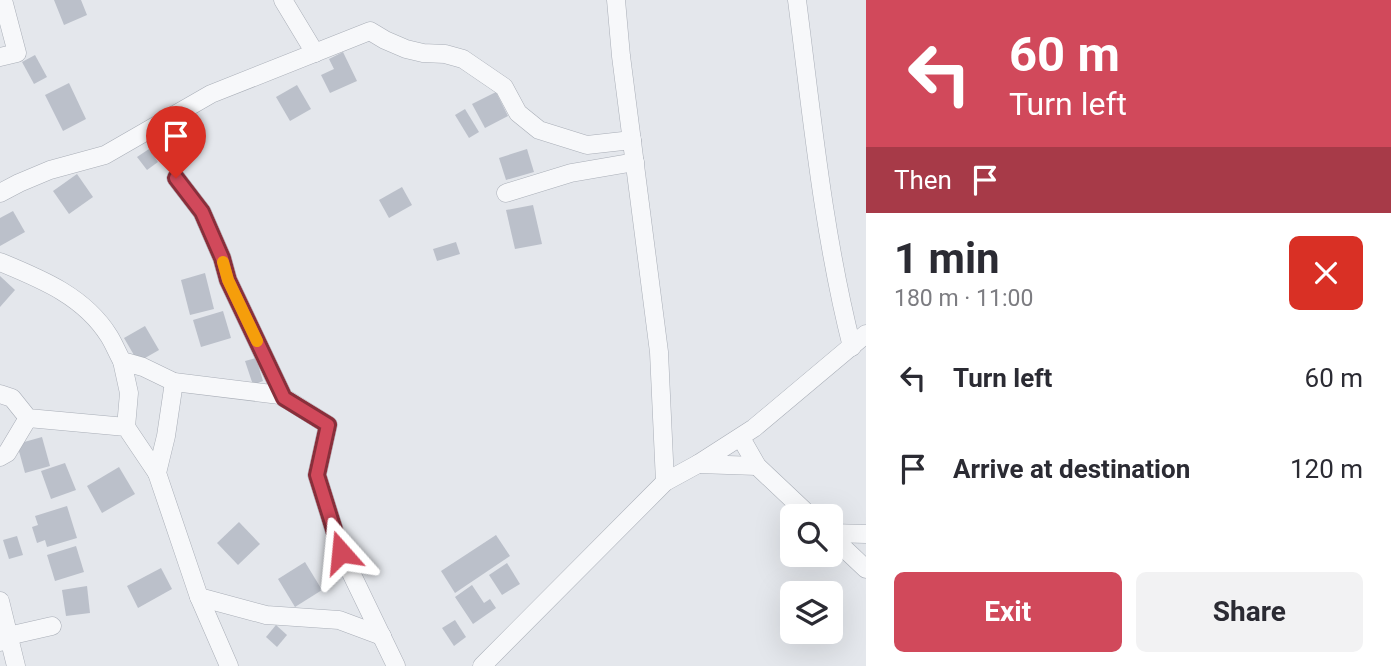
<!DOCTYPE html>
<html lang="en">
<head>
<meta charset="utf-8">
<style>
  body { margin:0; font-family:Roboto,sans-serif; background:#f2f2f3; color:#2b2b33; height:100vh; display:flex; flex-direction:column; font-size:26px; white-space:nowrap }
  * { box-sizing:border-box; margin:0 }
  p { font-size:23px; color:#7c7c81 }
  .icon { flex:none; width:38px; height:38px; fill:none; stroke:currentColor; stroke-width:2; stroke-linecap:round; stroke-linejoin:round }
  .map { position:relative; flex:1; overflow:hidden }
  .panel { display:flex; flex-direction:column; background:#fff; width:525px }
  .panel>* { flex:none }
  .hud { background:#d1495b; color:#fff; overflow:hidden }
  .buttons { position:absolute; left:780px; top:504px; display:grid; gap:14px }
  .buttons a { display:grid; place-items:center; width:63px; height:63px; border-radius:10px; background:#fff; box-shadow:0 7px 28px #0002; font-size:35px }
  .pin { position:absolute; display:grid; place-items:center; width:60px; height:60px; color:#fff; margin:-72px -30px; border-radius:50% 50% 50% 0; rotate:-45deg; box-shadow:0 0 7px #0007 }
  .pin .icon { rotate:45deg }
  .me { position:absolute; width:77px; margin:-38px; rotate:342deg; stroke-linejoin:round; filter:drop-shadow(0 0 5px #0008) }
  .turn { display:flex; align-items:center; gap:24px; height:147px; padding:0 28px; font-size:32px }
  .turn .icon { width:91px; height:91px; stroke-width:2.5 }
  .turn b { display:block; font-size:49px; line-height:60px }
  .then { display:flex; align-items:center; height:66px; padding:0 28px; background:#0003; gap:14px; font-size:26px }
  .round { display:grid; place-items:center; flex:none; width:74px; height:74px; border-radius:10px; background:#f2f2f3 }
  .summary { display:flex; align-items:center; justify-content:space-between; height:119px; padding:0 28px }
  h1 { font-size:42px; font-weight:700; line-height:52px }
  .primary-button { display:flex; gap:14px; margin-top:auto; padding:14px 28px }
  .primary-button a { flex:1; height:80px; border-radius:10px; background:#d1495b; color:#fff; font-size:28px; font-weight:700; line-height:80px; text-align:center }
  .primary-button a+a { background:#f2f2f3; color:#2b2b33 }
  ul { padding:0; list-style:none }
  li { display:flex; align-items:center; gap:21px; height:91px; padding:0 28px }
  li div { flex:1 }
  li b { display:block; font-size:26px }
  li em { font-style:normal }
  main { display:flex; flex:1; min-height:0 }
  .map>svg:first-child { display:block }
  .building { fill:#bbc0ca }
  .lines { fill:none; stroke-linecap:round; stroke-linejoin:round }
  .minor-casing { stroke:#a9aeb7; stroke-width:19 }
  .minor { stroke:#f7f8fa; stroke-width:18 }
  .route-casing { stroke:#882f3b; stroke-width:18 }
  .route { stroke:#d1495b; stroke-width:12 }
  .slow { stroke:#f59e0b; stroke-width:12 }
</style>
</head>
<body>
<main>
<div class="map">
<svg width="866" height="666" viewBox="0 0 866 666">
  <rect width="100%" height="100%" fill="#e4e7ec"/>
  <!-- building -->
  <g class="building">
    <path d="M 54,0 L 81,0 L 87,15 L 64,25 Z"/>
    <path d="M 343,52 L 357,81 L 330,93 L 321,75 L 334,69 L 329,59 Z"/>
    <path d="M 35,55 L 47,77 L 34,84 L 22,62 Z"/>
    <path d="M 69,83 L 86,119 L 63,131 L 45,95 Z"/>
    <path d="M 297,85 L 311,109 L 290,121 L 276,97 Z"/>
    <path d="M 496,92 L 508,116 L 485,128 L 472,104 Z"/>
    <path d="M 465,109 L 479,132 L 469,138 L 455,115 Z"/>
    <path d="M 175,126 L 186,144 L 169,154 L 159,135 Z"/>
    <path d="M 149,149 L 158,162 L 147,170 L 137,157 Z"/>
    <path d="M 527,149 L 534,172 L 506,180 L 499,158 Z"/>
    <path d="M 77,174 L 93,197 L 69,214 L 53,191 Z"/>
    <path d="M 402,187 L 412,205 L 389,218 L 379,200 Z"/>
    <path d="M 533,205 L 542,244 L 515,249 L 506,210 Z"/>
    <path d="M 13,211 L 25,232 L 0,246 L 0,218 Z"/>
    <path d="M 456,242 L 460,254 L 437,261 L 433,249 Z"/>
    <path d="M 205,273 L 214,309 L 190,315 L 181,280 Z"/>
    <path d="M 0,276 L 15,290 L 0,307 Z"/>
    <path d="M 223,311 L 231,338 L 201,347 L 193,320 Z"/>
    <path d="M 145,326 L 159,350 L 138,362 L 124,338 Z"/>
    <path d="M 256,358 L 263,381 L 253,385 L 245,361 Z"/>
    <path d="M 42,437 L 50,466 L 25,473 L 17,444 Z"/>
    <path d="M 65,463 L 76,490 L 51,499 L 41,471 Z"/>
    <path d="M 119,467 L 135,494 L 102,513 L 87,486 Z"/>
    <path d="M 67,506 L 77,538 L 47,547 L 45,540 L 37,543 L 32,527 L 38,525 L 35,516 Z"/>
    <path d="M 239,522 L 260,544 L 238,565 L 217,543 Z"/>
    <path d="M 496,535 L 510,556 L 455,593 L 441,571 Z"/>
    <path d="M 17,536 L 23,555 L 9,559 L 3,540 Z"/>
    <path d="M 76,546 L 84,572 L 55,581 L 47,555 Z"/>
    <path d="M 305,562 L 322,590 L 295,607 L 278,579 Z"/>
    <path d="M 507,563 L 520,584 L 502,595 L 489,575 Z"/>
    <path d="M 161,568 L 172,589 L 138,608 L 127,586 Z"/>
    <path d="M 472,585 L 484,603 L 490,599 L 496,608 L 473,624 L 455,597 Z"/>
    <path d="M 87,586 L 90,613 L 66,616 L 62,590 Z"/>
    <path d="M 455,620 L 466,637 L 454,646 L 442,628 Z"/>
    <path d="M 276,625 L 287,635 L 277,647 L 266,637 Z"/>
  </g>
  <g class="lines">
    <!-- minor casing -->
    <g class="minor-casing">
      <g id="minor">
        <path d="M 283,0 L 315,53"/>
        <path d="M 616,0 L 621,56 L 659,352 L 665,482"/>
        <path d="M 797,0 C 812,116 823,233 852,347"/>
        <path d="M 0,57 L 17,53 L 3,0"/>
        <path d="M 176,178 L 202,212 L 222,258 L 228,280 L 284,398"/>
        <path d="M 0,193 L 19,183 L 50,170 L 105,155 L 211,94 L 370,31 L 385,40 L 406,49 L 423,53 L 445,54 L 463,59 L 504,87 L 518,113 L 539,130 L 587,145 L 632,140"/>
        <path d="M 506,193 L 571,173 L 635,162"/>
        <path d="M 0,262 C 41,279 84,296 109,336 C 114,344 117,352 122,361 L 143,367 L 174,382 L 280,395 L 328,425 L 317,475 L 341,552 L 396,666"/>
        <path d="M 122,361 L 129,393 L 126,427"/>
        <path d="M 174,382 L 166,436 L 157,473 L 199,597 L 229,666"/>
        <path d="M 0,394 L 12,398 L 28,418 L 126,427 L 157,473"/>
        <path d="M 741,438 L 757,466 L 810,516"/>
        <path d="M 0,457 L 7,453 L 28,418"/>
        <path d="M 698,464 L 757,466"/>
        <path d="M 831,533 L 866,534"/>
        <path d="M 831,536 L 866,569"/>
        <path d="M 199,597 L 266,615 L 339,620 L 382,636"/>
        <path d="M 0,601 L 16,666"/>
        <path d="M 0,642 L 8,636 L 52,626"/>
        <path d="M 482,666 L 665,482 L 698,464 L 754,428 L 866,334"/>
      </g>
    </g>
    <!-- minor -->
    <use href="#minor" class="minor"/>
  </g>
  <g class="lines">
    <!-- route casing -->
    <g class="route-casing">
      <path id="route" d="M 176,178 L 202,212 L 222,258 L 228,280 L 284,398 L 328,425 L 317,475 L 341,552"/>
    </g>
    <!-- route -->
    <use href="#route" class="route"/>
    <!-- slow -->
    <path class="slow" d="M 223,262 L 228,280 L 257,341"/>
  </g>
</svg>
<div class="buttons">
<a><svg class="icon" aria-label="search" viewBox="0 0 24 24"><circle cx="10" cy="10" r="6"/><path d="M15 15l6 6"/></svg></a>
<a><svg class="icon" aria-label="layers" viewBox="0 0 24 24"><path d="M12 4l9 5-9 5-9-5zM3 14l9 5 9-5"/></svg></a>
</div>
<div class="pin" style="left:176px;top:178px;background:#d93025"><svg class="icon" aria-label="arrive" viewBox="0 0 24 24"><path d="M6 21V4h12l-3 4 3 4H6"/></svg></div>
<svg class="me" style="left:341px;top:552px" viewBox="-20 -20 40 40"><path d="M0-17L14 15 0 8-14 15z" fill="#d1495b" stroke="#fff" stroke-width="4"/></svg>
</div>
<section class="panel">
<div class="hud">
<div class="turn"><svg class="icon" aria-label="left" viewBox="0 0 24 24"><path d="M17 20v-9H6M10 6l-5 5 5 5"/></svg><div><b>60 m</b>Turn left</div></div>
<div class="then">Then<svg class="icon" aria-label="arrive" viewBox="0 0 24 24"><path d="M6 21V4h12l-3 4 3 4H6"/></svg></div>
</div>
<div class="summary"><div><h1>1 min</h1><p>180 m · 11:00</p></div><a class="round" style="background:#d93025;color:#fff"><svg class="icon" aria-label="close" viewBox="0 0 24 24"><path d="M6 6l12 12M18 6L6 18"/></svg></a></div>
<ul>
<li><svg class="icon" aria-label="left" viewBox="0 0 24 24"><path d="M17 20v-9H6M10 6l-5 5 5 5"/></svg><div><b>Turn left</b></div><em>60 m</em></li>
<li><svg class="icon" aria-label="arrive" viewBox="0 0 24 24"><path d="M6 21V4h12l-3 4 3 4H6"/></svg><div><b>Arrive at destination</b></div><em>120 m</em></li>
</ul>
<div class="primary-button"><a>Exit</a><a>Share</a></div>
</section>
</main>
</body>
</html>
